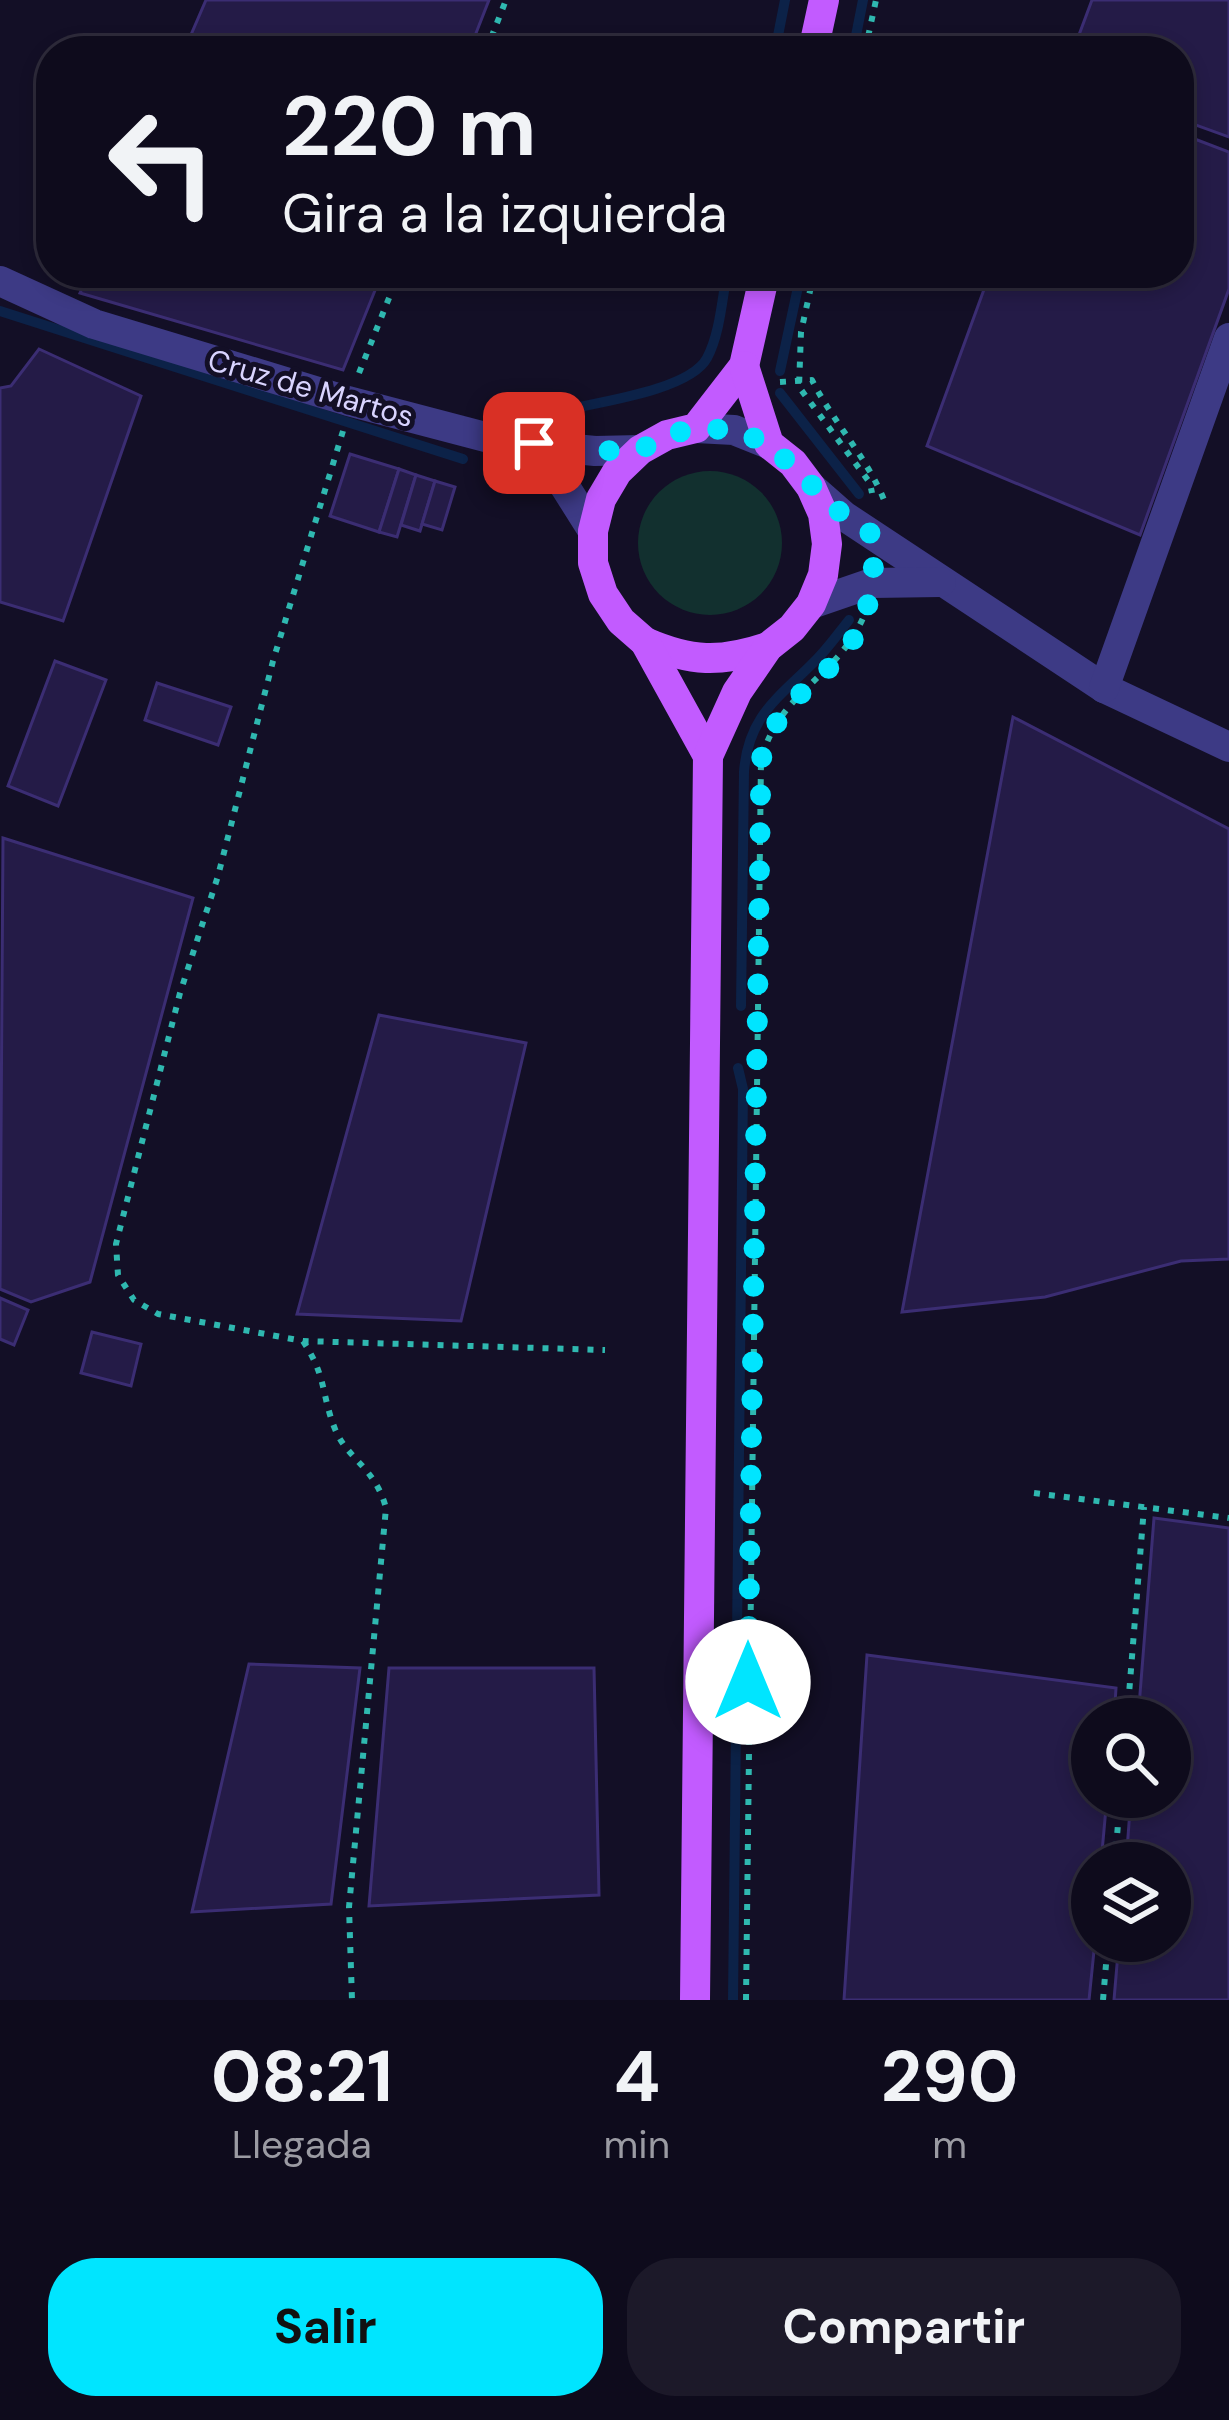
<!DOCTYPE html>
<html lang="es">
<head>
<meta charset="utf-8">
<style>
  body { margin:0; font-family:"DM Sans",sans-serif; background:#1c1929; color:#f1f3f6; height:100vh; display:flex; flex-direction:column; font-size:45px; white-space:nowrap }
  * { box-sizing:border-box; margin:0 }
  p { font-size:39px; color:#9b9ba3 }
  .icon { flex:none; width:66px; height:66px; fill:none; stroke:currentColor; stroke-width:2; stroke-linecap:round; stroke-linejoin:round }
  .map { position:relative; height:2000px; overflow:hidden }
  .side { display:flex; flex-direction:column; background:#0e0b1c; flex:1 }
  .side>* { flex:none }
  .guide { position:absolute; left:36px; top:36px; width:1158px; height:252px; border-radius:48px; box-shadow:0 6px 18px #0003,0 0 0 3px #2e2b3b; background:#0e0b1c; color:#f1f3f6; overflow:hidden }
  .controls { position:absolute; left:1071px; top:1698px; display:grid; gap:24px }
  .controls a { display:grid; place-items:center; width:120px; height:120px; border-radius:50%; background:#0e0b1c; box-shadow:0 6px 18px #0003,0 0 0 3px #2e2b3b; font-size:60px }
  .pin { position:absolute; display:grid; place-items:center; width:102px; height:102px; color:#fff; margin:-51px; border-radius:24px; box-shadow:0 6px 18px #0006 }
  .me { position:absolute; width:132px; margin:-66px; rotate:0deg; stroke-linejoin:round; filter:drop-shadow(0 0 9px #0008) }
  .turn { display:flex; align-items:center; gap:42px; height:252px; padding:0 48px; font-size:54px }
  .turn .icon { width:156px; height:156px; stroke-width:2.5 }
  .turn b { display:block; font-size:84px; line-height:102px }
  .eta { display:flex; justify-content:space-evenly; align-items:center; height:204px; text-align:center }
  .eta b { font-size:72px; font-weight:700; line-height:84px }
  .action { display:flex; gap:24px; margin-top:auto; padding:24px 48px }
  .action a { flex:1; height:138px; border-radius:48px; background:#00e5ff; color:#111; font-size:48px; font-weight:700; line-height:138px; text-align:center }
  .action a+a { background:#1c1929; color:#f1f3f6 }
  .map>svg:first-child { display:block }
  .green { fill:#12302f }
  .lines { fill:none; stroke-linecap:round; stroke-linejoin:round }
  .stream { stroke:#0c2248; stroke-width:10 }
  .building { fill:#241b47; stroke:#3b2d73; stroke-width:3 }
  .path { stroke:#2fb8b0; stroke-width:6; stroke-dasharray:6 9; stroke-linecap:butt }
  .minor { stroke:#3d3a85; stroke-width:30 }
  .major { stroke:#c25bff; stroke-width:30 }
  .route { stroke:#00e5ff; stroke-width:21; stroke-dasharray:0 37.8 }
  .labels { text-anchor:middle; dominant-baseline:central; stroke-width:10; stroke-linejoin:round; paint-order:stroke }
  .street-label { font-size:30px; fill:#d9d4ff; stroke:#130f26 }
</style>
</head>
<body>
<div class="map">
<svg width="1229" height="2000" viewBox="0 0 1229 2000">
  <rect width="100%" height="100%" fill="#130f26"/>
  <!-- green -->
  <circle class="green" cx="710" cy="543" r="72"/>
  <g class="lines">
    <!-- stream -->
    <g class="stream">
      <path d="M 775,51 L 785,0"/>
      <path d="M 853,51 L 863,0"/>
      <path d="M 0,311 L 463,459"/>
      <path d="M 780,371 L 801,273"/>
      <path d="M 780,393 L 859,494"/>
      <path d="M 565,410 C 599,402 690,390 707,358 C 720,334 722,299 727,273"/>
      <path d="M 741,1006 L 744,772 C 748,717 777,699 812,664 C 826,651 837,635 849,620"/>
      <path d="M 733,2000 L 743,1089 L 738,1068"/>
    </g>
  </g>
  <!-- building -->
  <g class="building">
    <path d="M 206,0 L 489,0 L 469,51 L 184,51 Z"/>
    <path d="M 1092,0 L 1229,0 L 1229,137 L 1179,119 L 1179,51 L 1073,51 Z"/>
    <path d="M 1179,133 L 1229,152 L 1229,289 L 1140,535 L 927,446 L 990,273 L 1179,273 Z"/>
    <path d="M 89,273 L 382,273 L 343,370 L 80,293 Z"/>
    <path d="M 39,349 L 141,396 L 63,621 L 0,602 L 0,388 L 11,386 Z"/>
    <path d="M 350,454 L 399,469 L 379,532 L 330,516 Z"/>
    <path d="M 399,469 L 416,475 L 397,537 L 379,532 Z"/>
    <path d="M 416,475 L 435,481 L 420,531 L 401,525 Z"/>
    <path d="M 435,481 L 455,487 L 442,530 L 422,524 Z"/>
    <path d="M 55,661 L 106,680 L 58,806 L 8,786 Z"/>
    <path d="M 157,683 L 231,707 L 218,745 L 145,720 Z"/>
    <path d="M 1013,717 L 1229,829 L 1229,1259 L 1181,1261 L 1045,1297 L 902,1312 Z"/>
    <path d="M 3,838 L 193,898 L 90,1282 L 31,1302 L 0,1289 Z"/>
    <path d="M 379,1015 L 526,1043 L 461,1321 L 297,1314 Z"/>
    <path d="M 0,1298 L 28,1310 L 14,1345 L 0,1339 Z"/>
    <path d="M 92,1332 L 141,1344 L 131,1386 L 81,1373 Z"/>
    <path d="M 1154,1518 L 1229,1528 L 1229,2000 L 1114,2000 L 1119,1941 L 1170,1941 L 1170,1863 L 1126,1863 L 1131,1797 L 1170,1797 L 1170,1719 L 1138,1719 Z"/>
    <path d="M 867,1655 L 1116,1688 L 1114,1719 L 1092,1719 L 1092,1797 L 1107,1797 L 1101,1863 L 1092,1863 L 1095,1941 L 1089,2000 L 844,2000 Z"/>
    <path d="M 249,1664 L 360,1668 L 331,1904 L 192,1912 Z"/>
    <path d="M 389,1668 L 594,1668 L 599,1895 L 369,1906 Z"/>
  </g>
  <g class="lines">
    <!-- path -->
    <g class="path">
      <path d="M 486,51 L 506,0"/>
      <path d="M 865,51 L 876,0"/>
      <path d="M 814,273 L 801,332 L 799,387 L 870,483 L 872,493"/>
      <path d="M 359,373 L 399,273"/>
      <path d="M 780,382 L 812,380 C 834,424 869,459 886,505"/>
      <path d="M 343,431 L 273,661 L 218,876 L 180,993 L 116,1244 L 118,1275 L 134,1300 L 158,1314 L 303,1341 L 605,1350"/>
      <path d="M 303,1341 C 327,1377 321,1394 335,1429 C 347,1459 375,1467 386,1508 L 349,1907 L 352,2000"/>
      <path d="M 1034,1493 L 1229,1518"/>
      <path d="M 1127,1719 L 1144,1507"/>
      <path d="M 1115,1863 L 1120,1797"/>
      <path d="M 746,2000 L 761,760 C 780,690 836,679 863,618"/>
      <path d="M 1103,2000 L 1108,1941"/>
    </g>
    <!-- minor -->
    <g class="minor">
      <path d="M 0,281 L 94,324 L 348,401 L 512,444 L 552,466 L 593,531"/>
      <path d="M 696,428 L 734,430 L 769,444"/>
      <path d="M 524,444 L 595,451 L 640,450"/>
      <path d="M 811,487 L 844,516 L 1104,688 L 1229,747"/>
      <path d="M 811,604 L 872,583 L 941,582"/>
      <path d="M 1104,688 L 1229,338"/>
    </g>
    <!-- major -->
    <g class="major">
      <path d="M 813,51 L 824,0"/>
      <path d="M 645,642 C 691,662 720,663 768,647"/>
      <path d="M 708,756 L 645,642 L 621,621 L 603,594 L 593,563 L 593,531 L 601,499 L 617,472 L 640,450 L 667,435 L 696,428 L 744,366 L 765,273"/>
      <path d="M 695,2000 L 708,756 L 737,692 L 768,647 L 792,628 L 811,604 L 823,575 L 827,544 L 823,514 L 811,487 L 793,463 L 769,444 L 744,366"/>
    </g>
  </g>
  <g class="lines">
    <!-- route -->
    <path class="route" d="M 534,443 L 595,451 L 640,450 L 667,435 L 696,428 L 734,430 L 769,444 L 844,516 L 876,537 C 873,566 873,596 862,623 C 836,682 781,686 761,760 L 748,1682"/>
  </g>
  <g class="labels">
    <!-- street labels -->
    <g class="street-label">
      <text transform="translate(311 388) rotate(16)">Cruz de Martos</text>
    </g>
  </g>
</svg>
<div class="controls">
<a><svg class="icon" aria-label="search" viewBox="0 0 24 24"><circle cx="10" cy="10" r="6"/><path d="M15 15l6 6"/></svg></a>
<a><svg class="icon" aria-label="layers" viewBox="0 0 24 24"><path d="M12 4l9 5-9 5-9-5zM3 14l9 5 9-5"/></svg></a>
</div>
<div class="pin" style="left:534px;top:443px;background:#d93025"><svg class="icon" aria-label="arrive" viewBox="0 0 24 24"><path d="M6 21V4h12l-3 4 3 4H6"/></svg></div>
<svg class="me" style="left:748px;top:1682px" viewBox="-20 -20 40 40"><circle r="19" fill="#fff"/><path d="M0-13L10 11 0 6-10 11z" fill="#00e5ff"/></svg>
<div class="guide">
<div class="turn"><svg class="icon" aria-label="left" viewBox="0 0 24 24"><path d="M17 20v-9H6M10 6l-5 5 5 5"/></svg><div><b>220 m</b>Gira a la izquierda</div></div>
</div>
</div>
<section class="side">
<div class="eta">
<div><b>08:21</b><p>Llegada</p></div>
<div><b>4</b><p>min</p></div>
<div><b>290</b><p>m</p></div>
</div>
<div class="action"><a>Salir</a><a>Compartir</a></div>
</section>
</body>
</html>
